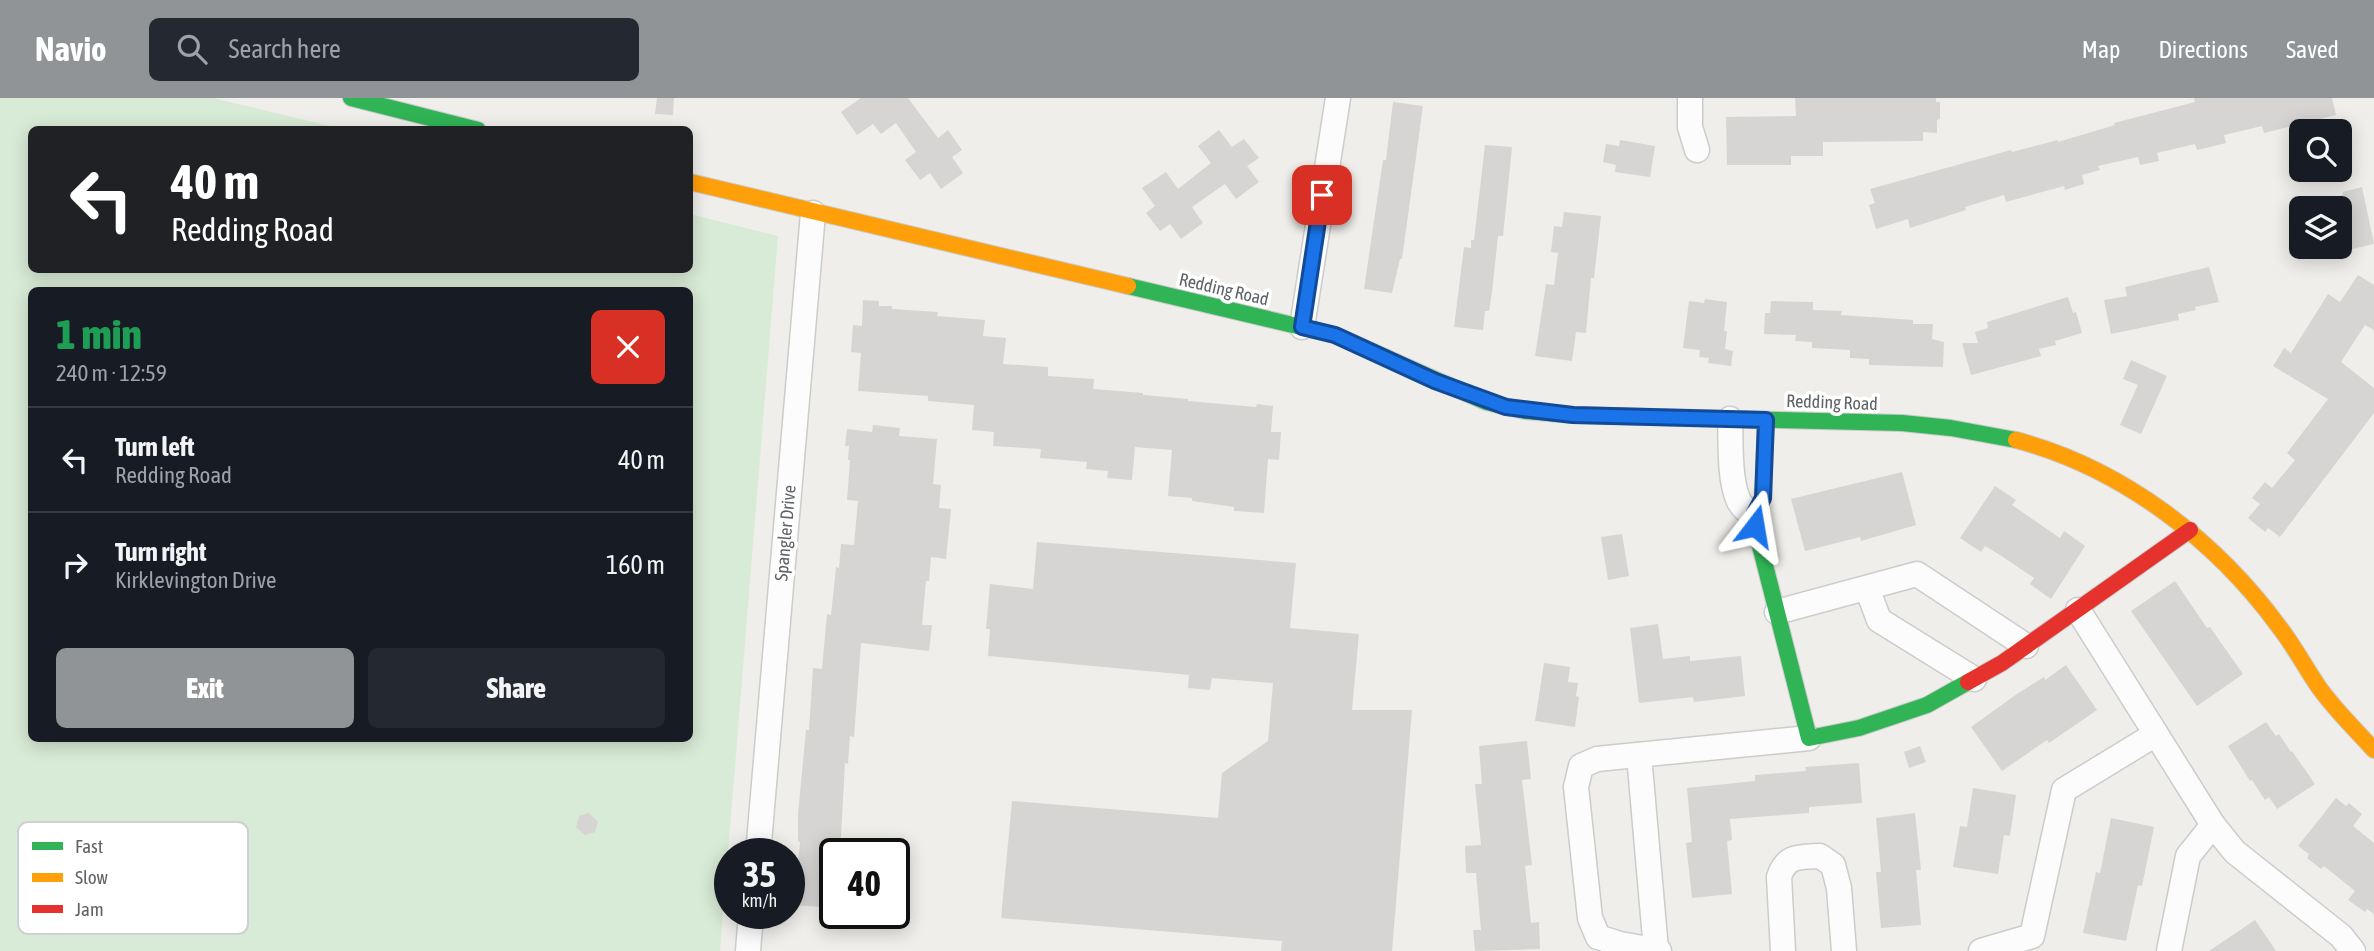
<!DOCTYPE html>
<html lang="en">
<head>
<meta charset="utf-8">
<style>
  body { margin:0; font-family:"Asap Condensed",sans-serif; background:#242831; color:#f1f3f6; height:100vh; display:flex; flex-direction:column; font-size:26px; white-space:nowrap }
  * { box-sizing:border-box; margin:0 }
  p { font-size:23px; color:#9ea1a6 }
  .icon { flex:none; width:38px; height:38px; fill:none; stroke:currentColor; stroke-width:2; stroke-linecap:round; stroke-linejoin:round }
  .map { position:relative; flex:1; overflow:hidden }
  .drawer { position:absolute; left:28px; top:189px; width:665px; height:455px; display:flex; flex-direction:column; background:#171b24; border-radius:10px; box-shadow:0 4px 18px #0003 }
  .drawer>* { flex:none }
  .banner { position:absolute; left:28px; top:28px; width:665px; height:147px; border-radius:10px; box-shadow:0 4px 18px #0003; background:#202124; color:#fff; overflow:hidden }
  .controls { position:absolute; left:2289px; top:21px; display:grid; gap:14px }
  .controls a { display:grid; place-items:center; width:63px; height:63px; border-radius:10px; background:#171b24; box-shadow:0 4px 18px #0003; font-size:35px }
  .speed { position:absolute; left:714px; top:740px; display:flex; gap:14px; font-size:35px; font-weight:700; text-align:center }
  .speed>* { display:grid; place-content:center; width:91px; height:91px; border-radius:50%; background:#171b24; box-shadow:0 4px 18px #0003; line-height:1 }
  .speed small { font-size:18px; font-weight:400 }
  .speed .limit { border:4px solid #111; border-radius:10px; background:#fff; color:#111 }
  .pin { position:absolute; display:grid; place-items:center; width:60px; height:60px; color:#fff; margin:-30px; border-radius:14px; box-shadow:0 4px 10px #0006 }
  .me { position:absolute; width:77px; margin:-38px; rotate:14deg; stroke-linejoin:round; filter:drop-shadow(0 0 5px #0008) }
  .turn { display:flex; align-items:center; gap:24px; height:147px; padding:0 28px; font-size:32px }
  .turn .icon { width:91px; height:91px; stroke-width:2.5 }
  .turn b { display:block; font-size:49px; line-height:60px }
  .round { display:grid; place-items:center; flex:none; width:74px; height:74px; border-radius:10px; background:#242831 }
  .summary { display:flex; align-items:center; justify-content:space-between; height:119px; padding:0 28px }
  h1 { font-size:42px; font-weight:800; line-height:52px; color:#1e9e55 }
  .cta { display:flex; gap:14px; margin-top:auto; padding:14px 28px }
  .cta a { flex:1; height:80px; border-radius:10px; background:#919496; color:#fff; font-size:28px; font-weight:800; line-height:80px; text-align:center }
  .cta a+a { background:#242831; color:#f1f3f6 }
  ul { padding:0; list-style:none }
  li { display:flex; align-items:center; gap:21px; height:105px; padding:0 28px; border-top:2px solid #363941 }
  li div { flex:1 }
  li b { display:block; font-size:26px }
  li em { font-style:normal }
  header { display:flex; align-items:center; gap:42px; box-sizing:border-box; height:98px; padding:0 35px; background:#919496; color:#fff }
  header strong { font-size:33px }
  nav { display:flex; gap:38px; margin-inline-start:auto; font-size:24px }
  .search { width:490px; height:63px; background:#242831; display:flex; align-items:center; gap:18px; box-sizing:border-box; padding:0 24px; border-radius:10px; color:#9ea1a6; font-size:26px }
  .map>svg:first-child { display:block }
  .green { fill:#d8ebd6; fill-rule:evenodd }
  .building { fill:#d6d5d3 }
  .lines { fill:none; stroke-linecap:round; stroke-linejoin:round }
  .street-casing { stroke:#cbcccc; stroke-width:27 }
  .fast-casing { stroke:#cacacb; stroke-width:18 }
  .slow-casing { stroke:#cacacb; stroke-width:18 }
  .jam-casing { stroke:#cacacb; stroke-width:18 }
  .street { stroke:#fdfcfc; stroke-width:24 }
  .fast { stroke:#30b455; stroke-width:16 }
  .slow { stroke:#ff9f0a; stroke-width:16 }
  .jam { stroke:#e5322d; stroke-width:16 }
  .route-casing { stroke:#114b97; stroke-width:18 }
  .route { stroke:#1a73e8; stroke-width:12 }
  .labels { text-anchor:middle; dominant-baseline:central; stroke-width:7; stroke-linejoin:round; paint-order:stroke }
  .street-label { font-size:18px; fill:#5f6368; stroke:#fff }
  .key { fill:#fff; stroke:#cfd0d2; stroke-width:2 }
  .key-label { font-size:19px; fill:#5f6368 }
</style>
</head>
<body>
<header>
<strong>Navio</strong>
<div class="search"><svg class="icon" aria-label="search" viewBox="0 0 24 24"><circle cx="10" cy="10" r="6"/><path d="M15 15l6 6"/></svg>Search here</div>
<nav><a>Map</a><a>Directions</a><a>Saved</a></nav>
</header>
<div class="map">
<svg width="2374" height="853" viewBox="0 0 2374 853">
  <rect width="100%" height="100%" fill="#efeeea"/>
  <!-- green -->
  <path class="green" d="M 0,0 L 213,0 L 342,31 L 32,32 L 32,172 L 690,172 L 690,116 L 778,138 L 720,853 L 0,853 ZM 32,192 L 690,192 L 690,640 L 32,640 Z"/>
  <!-- building -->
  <g class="building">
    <path d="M 657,0 L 674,0 L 673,17 L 655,16 Z"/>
    <path d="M 861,0 L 908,0 L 938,40 L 948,32 L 962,52 L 952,59 L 963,75 L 941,91 L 930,75 L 920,82 L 905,62 L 916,54 L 896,25 L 881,36 L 873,26 L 857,37 L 841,14 Z"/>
    <path d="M 1795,0 L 1936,0 L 1936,4 L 1940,4 L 1940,21 L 1937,22 L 1937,35 L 1923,34 L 1923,43 L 1823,44 L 1823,58 L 1791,58 L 1791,67 L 1727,67 L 1726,19 L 1796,18 Z"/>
    <path d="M 2194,0 L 2332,0 L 2336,17 L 2264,35 L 2262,28 L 2224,37 L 2226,45 L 2197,52 L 2195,46 L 2157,55 L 2159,63 L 2140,67 L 2138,59 L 2098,68 L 2100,72 L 2082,77 L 2084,86 L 2065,92 L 2064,88 L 2006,104 L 2004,97 L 1965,109 L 1966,112 L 1910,130 L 1908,121 L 1876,131 L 1869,107 L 1875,105 L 1870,91 L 2011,52 L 2012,54 L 2058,42 L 2058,44 L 2115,27 L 2114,25 L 2195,4 Z"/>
    <path d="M 1393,4 L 1423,8 L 1402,161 L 1400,161 L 1392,195 L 1364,191 L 1383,62 L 1386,62 Z"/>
    <path d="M 1219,32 L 1232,49 L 1244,41 L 1259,60 L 1247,68 L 1259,84 L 1236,101 L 1225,86 L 1192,109 L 1203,125 L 1181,141 L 1170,126 L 1160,133 L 1146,115 L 1155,108 L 1142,90 L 1166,74 L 1178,91 L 1211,65 L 1198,48 Z"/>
    <path d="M 1620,42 L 1655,48 L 1650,79 L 1615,74 L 1616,67 L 1603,64 L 1606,46 L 1619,48 Z"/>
    <path d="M 1485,47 L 1512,49 L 1503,138 L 1498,138 L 1492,194 L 1489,213 L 1485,213 L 1483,232 L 1454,229 L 1464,149 L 1471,150 L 1471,142 L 1474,142 Z"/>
    <path d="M 2362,89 L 2374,146 L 2348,152 L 2347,145 L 2340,147 L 2340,98 L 2343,97 L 2343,94 Z"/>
    <path d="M 1564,114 L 1601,118 L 1594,180 L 1591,180 L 1586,235 L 1576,234 L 1572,263 L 1535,258 L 1546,186 L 1554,187 L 1558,155 L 1551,154 L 1554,128 L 1562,129 Z"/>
    <path d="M 2209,169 L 2219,204 L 2195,209 L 2196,212 L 2178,216 L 2179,222 L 2111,236 L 2104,202 L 2127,198 L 2125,189 Z"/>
    <path d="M 2358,177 L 2374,187 L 2374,232 L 2365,227 L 2341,264 L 2374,290 L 2374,315 L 2280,439 L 2268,430 L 2265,434 L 2248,420 L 2260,406 L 2252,400 L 2265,384 L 2272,390 L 2295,362 L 2287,355 L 2328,301 L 2273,268 L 2284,250 L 2291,255 L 2328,196 L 2340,204 Z"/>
    <path d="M 2068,199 L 2073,215 L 2076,214 L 2082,235 L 2055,243 L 2056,247 L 2039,251 L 2041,258 L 1971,277 L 1962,245 L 1978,245 L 1975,234 L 1988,230 L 1987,224 Z"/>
    <path d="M 1705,201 L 1727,204 L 1724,233 L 1727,233 L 1725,251 L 1733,253 L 1731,268 L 1708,265 L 1709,260 L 1699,259 L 1700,252 L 1683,250 L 1689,203 L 1704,205 Z"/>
    <path d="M 863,202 L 879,203 L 879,208 L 892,208 L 892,211 L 938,214 L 937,218 L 985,222 L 983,238 L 1006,240 L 1003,266 L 1048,269 L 1048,278 L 1094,281 L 1093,291 L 1143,295 L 1143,297 L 1188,301 L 1188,303 L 1256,309 L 1257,306 L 1273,308 L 1271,334 L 1281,334 L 1279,362 L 1268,361 L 1264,415 L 1234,413 L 1234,409 L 1192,403 L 1192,400 L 1168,398 L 1172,352 L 1135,349 L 1132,382 L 1107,380 L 1108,373 L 1086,371 L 1087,364 L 1040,360 L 1041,351 L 993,348 L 994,334 L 972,332 L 974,307 L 928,303 L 928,298 L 858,293 L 861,255 L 851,254 L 853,227 L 862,228 Z"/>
    <path d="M 1771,203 L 1813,204 L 1813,212 L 1842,213 L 1841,217 L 1913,222 L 1913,226 L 1933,226 L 1932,241 L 1944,244 L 1943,269 L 1869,267 L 1869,261 L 1850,260 L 1850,252 L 1812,250 L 1812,244 L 1795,243 L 1796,237 L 1764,236 L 1765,215 L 1770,215 Z"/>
    <path d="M 2131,262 L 2167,278 L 2141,336 L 2120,327 L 2138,287 L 2123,281 Z"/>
    <path d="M 873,327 L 900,330 L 899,338 L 937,341 L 933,386 L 941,387 L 939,410 L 951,411 L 946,461 L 931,459 L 929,483 L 926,483 L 922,527 L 932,527 L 929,553 L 861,545 L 854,639 L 850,638 L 848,666 L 845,665 L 840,756 L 835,756 L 835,810 L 794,807 L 800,744 L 798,743 L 798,716 L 806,632 L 809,632 L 813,570 L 822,571 L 827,516 L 831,517 L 836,469 L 839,470 L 841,446 L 854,447 L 858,403 L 847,402 L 850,362 L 848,362 L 849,348 L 845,348 L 847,331 L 872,334 Z"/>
    <path d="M 1902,374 L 1916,427 L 1861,443 L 1860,439 L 1805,453 L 1791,401 Z"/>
    <path d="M 1995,388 L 2016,402 L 2012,407 L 2060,440 L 2064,433 L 2085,448 L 2051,501 L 2030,486 L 2034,480 L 2000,457 L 1985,448 L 1981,454 L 1960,440 Z"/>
    <path d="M 1622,436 L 1629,478 L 1608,482 L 1601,439 Z"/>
    <path d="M 1037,444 L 1296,465 L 1290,530 L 1359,536 L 1352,612 L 1412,612 L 1392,853 L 1281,853 L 1282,843 L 1001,820 L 1012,703 L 1218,720 L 1222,675 L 1268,643 L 1273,585 L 1212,580 L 1210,592 L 1188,590 L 1189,577 L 988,558 L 990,531 L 986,531 L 990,486 L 1033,491 Z"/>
    <path d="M 2175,483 L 2207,530 L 2210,529 L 2243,576 L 2197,608 L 2131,513 Z"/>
    <path d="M 1658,526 L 1663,561 L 1690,558 L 1690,563 L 1741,558 L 1745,598 L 1694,604 L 1693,599 L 1639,605 L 1630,530 Z"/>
    <path d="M 1544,565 L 1570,569 L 1568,584 L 1578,585 L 1576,598 L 1579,599 L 1575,629 L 1535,623 Z"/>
    <path d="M 2066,567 L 2097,612 L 2049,645 L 2047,642 L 2002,673 L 1971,629 L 2017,596 L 2044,579 L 2045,582 Z"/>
    <path d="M 2266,624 L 2276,638 L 2279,636 L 2291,654 L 2292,653 L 2315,686 L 2277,711 L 2269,699 L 2265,702 L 2252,682 L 2250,683 L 2228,648 Z"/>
    <path d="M 1527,643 L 1531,681 L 1522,682 L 1532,767 L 1525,768 L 1531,825 L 1539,824 L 1540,851 L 1475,853 L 1473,832 L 1481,832 L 1476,775 L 1466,775 L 1465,748 L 1481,747 L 1475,686 L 1482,686 L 1479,648 Z"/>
    <path d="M 1920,648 L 1926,664 L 1909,670 L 1904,654 Z"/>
    <path d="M 1859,665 L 1862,705 L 1809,709 L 1809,715 L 1730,721 L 1732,742 L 1727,743 L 1732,796 L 1692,800 L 1686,745 L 1692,744 L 1687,690 L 1755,683 L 1755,677 L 1806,673 L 1805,669 Z"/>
    <path d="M 1973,690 L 2016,697 L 2010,738 L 2004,737 L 1998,776 L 1953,769 L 1960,728 L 1967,729 Z"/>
    <path d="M 2336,700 L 2346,708 L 2349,705 L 2362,716 L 2353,728 L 2374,745 L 2374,816 L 2367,811 L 2365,814 L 2348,802 L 2355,793 L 2324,768 L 2321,771 L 2307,760 L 2309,756 L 2298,748 Z"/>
    <path d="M 589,715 L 598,724 L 595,734 L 585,737 L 576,729 L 579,718 Z"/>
    <path d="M 1915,715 L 1921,772 L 1916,772 L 1921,827 L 1881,830 L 1876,774 L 1881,774 L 1876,720 Z"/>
    <path d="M 2111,720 L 2154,729 L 2142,788 L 2138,787 L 2126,843 L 2083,835 L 2096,774 L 2100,775 Z"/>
    <path d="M 2255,822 L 2276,853 L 2209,853 Z"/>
  </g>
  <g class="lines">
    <!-- street casing -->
    <g class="street-casing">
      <g id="street">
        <path d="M 1690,0 L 1690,29 L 1697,52"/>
        <path d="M 1302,229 L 1338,0"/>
        <path d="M 1730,321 C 1731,344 1729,380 1738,401 C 1741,409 1747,413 1754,417"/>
        <path d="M 1867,490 L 1879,522 L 1974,581"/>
        <path d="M 1777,514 L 1917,476 L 2026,548"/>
        <path d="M 2156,636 L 2213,727 L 2235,754 L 2341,838 L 2353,853"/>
        <path d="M 1639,657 L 1656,852"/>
        <path d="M 758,756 L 813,115"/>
        <path d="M 748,853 L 751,816"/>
        <path d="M 1659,853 L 1620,846 L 1598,839 L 1590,820 L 1576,689 L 1581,668 L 1597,661 L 1809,640"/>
        <path d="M 1783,853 L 1779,779 C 1786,757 1799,759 1820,758 L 1833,767 L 1839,790 L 1844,853"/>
        <path d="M 1981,853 L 2032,838 L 2064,692 L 2156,636 L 2078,512"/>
        <path d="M 2169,853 L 2188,758 L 2213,727"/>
      </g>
    </g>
    <!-- fast casing -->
    <g class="fast-casing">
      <g id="fast">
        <path d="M 351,0 L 478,32"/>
        <path d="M 1128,188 L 1335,237 L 1486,304 L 1525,313 L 1573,317 L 1902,325 L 1951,330 L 2016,342"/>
        <path d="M 1766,322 L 1763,400 L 1754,417 L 1755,428 L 1809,640 L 1859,630 L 1927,607 L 1968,584"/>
      </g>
    </g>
    <!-- slow casing -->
    <g class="slow-casing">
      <g id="slow">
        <path d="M 690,84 L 1128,188"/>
        <path d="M 2016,342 C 2122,370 2216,442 2280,530 C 2294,548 2305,569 2318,588 C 2334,611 2355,631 2374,652"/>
      </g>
    </g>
    <!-- jam casing -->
    <g class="jam-casing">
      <path id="jam" d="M 1968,584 L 2002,565 L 2190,432"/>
    </g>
    <!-- street -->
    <use href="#street" class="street"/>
    <!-- fast -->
    <use href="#fast" class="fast"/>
    <!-- slow -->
    <use href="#slow" class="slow"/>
    <!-- jam -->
    <use href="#jam" class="jam"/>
  </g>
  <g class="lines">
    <!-- route casing -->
    <g class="route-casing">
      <path id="route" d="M 1322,97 L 1302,229 L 1335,237 L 1435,283 L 1506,309 L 1573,317 L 1766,322 L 1763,400 L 1754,417 L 1755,428"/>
    </g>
    <!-- route -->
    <use href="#route" class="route"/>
  </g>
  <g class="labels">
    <!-- street labels -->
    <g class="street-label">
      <text transform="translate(1224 191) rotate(13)">Redding Road</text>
      <text transform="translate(1832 304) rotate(2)">Redding Road</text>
      <text transform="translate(785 435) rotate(-85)">Spangler Drive</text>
    </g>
  </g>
  <!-- legend -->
  <rect x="18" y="724" width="230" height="112" rx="10" class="key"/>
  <rect x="32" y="744" width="31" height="8" fill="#30b455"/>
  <rect x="32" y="775" width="31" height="9" fill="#ff9f0a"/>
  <rect x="32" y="807" width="31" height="8" fill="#e5322d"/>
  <g class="key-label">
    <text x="75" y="755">Fast</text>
    <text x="75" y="786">Slow</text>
    <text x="75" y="818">Jam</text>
  </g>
</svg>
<div class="controls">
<a><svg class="icon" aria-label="search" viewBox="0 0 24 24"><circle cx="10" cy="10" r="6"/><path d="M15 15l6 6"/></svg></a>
<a><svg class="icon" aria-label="layers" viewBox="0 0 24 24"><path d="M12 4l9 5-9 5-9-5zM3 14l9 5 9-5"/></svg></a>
</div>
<div class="speed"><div>35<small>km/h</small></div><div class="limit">40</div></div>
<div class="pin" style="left:1322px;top:97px;background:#d93025"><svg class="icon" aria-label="arrive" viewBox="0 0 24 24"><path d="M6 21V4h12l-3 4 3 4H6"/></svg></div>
<svg class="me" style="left:1755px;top:428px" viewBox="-20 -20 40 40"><path d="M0-17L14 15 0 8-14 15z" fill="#1a73e8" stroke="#fff" stroke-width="4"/></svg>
<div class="banner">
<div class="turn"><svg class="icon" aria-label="left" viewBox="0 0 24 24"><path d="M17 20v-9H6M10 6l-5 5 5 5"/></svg><div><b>40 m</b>Redding Road</div></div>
</div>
<section class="drawer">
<div class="summary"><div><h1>1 min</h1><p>240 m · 12:59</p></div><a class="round" style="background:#d93025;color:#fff"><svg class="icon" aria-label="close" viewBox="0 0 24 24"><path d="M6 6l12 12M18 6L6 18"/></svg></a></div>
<ul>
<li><svg class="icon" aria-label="left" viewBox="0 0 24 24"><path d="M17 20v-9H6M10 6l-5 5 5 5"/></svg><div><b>Turn left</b><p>Redding Road</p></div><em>40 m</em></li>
<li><svg class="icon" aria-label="right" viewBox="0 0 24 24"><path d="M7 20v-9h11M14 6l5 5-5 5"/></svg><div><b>Turn right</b><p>Kirklevington Drive</p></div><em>160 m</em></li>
</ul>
<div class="cta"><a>Exit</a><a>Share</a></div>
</section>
</div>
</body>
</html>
